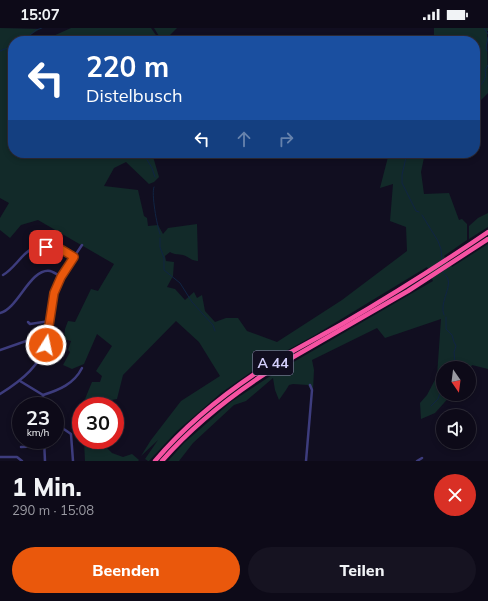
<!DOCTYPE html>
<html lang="de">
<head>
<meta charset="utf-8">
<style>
  body { margin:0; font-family:Mulish,sans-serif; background:#161321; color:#f1f3f6; height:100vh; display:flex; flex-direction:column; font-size:15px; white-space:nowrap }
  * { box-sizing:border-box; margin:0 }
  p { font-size:13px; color:#9a9aa2 }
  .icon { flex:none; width:22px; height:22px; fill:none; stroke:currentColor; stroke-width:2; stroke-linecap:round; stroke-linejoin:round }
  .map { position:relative; height:433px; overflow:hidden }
  .details { display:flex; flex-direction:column; background:#0d0a18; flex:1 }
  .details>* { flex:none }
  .guide { position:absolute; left:8px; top:8px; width:472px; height:122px; border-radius:16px; box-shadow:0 2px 6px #0003,0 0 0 1px #2d2b37; background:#1a4fa0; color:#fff; overflow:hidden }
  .needle { width:26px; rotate:166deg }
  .controls { position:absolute; left:436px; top:333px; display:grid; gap:8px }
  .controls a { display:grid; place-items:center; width:40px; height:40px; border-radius:50%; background:#0d0a18; box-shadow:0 2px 6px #0003,0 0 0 1px #2d2b37; font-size:20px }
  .speed { position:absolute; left:12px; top:369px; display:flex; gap:8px; font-size:20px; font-weight:700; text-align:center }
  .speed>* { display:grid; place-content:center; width:52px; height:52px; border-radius:50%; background:#0d0a18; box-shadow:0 2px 6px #0003,0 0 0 1px #2d2b37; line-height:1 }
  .speed small { font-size:10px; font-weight:400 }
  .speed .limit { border:6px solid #d22; background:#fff; color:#111 }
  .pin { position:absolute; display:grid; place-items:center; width:34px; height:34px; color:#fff; margin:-17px; border-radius:8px; box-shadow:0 2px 6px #0006 }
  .me { position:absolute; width:44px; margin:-22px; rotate:10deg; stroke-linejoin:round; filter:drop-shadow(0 0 3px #0008) }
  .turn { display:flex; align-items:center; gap:14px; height:84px; padding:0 12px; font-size:18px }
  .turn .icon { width:52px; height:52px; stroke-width:2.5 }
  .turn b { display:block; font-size:28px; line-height:34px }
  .lanes { display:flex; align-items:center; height:38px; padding:0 12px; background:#0003; justify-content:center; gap:20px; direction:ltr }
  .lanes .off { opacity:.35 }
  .round { display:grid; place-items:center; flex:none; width:42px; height:42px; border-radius:21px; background:#161321 }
  .overview { display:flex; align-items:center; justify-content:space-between; height:68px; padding:0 12px }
  h1 { font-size:24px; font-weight:800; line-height:30px }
  .primary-button { display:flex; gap:8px; margin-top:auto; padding:8px 12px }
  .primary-button a { flex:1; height:46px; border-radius:24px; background:#ea580c; color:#fff; font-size:16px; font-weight:800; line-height:46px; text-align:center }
  .primary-button a+a { background:#161321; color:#f1f3f6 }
  .status { display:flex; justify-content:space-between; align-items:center; height:28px; padding:0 20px; background:#0d0a18; direction:ltr }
  .status svg { height:11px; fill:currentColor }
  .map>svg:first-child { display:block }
  .green { fill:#122a29 }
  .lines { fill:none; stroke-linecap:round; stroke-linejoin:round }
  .stream { stroke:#102443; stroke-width:1 }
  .minor { stroke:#3d3c7d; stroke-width:2.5 }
  .motorway { stroke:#f652a2; stroke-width:4.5 }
  .route-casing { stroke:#983908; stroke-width:10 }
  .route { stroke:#ea580c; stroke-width:7 }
  .labels { text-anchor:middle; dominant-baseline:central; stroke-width:3.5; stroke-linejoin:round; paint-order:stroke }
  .shield { fill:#110e20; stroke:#9a96ba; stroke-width:1 }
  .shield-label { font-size:14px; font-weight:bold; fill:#d4d0fc }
</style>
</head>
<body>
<div class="status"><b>15:07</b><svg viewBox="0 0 49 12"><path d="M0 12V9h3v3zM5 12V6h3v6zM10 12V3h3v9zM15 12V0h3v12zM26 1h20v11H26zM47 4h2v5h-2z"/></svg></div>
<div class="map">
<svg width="488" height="433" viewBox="0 0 488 433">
  <rect width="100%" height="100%" fill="#110e20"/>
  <!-- green -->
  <g class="green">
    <path d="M 0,0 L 40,1 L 27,9 L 28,13 L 13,13 L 13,125 L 152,125 L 159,149 L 154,154 L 149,156 L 126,134 L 114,140 L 104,158 L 138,162 L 144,188 L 147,190 L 148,198 L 158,197 L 163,206 L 168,200 L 197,196 L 198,233 C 192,233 189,229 183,227 C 178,226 175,227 170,224 L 165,228 L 166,233 L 174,234 L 173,248 L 167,259 L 175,261 L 185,272 L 194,264 L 197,270 L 202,267 L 205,283 L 215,294 L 226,290 L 238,290 L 247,303 L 277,314 L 342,272 L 407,223 L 406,199 L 390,193 L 393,156 L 380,160 L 389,125 L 425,125 L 421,144 L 424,166 L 449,165 L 459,192 L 462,191 L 467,196 L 467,212 L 444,228 L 452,239 L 488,216 L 488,341 L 472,337 L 469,342 L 469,340 L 443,340 L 443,366 L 452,366 L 435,385 L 421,391 L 420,375 L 427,367 L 437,348 L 441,291 L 385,310 L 377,300 L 312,332 L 314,342 L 313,362 L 311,362 L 308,357 L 293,356 L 289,357 L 286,362 L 279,372 L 275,362 L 273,350 L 246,373 L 234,377 L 193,415 L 179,433 L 168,433 L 184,415 L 231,374 L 278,343 L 433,253 L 427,239 L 315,307 L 264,335 L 221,365 L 177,403 L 149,433 L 148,433 L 145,431 L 158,412 L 141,428 L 151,412 L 181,373 L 220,348 L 199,314 L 176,293 L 123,347 L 117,371 L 96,375 L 85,371 L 92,354 L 100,354 L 102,348 L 96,343 L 112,318 L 97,306 L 84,336 L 72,341 L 63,337 L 70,324 L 68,322 L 71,313 L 64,311 L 65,301 L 68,293 L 75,294 L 91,261 L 98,263 L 114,236 L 38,192 L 21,197 L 10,210 L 0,202 L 0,190 L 9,175 L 0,170 Z"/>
    <path d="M 71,0 L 151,0 L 160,13 L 42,13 Z"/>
    <path d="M 154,0 L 177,0 L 164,13 L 162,13 Z"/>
    <path d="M 434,0 L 488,0 L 488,3 L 487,3 L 488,65 L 475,78 L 475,13 L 434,13 Z"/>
    <path d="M 488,185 L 488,199 L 469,211 L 469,198 L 478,190 Z"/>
    <path d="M 84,412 L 99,412 L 112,425 L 123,429 L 132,426 L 139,432 L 138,433 L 85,433 Z"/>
  </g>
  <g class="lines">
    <!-- stream -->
    <g class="stream">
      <path d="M 484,0 L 488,6"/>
      <path d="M 23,13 L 36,2 L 42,0"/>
      <path d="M 0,23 L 13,18"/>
      <path d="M 487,23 L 486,20 L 488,9"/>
      <path d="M 475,68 L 480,64 L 480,58 C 484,53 487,49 485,42 L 488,37"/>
      <path d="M 143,125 L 152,140 L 155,149"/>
      <path d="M 407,125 L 402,147 L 402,155 L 416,183 L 419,184"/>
      <path d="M 154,159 C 151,165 157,198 160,206"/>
      <path d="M 422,187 L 438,213 L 441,221 L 442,232"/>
      <path d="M 160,210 L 160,219 L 164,230 L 164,242 L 180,255 L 192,274 L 213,297 L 215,303"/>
      <path d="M 442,243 C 444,246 447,248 448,251 C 451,261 439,276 444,287"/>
      <path d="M 446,289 L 446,301 L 452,307 L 454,314 L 456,318 L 454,324 L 455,335 L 452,340"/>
      <path d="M 431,378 L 438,371 L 443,357"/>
    </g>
    <!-- minor -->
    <g class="minor">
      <path d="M 3,247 C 12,242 18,232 26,225 C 39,213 61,220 74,229"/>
      <path d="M 0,285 C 18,281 30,240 50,243 C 54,244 58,247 61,249"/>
      <path d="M 28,294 L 30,296 L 50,293"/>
      <path d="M 0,322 L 29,312 L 47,310"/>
      <path d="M 20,353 L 43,367 C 59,362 74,356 82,340"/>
      <path d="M 0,366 C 21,353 43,336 48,310 C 50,295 49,279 54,264 C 61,247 72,232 82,217"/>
      <path d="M 43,367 L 43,378"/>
      <path d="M 55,395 L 71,406 L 73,433"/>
      <path d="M 20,396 L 21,396"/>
      <path d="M 44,412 L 45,433"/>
      <path d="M 21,419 L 44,418"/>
      <path d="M 0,429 L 17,429 L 22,433"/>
      <path d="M 306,433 L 312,362 L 310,357"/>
      <path d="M 417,433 L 422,430"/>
    </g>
    <!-- motorway -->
    <g class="motorway">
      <path d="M 155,433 C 186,396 225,365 265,339 C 290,324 317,310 342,296 C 392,267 441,236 488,204"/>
      <path d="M 162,433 C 193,397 229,369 269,343 L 408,263 L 488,211"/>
    </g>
  </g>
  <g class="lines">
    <!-- route casing -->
    <g class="route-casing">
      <path id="route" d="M 46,317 L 54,265 L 61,249 L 74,229 L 59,220 L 46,219"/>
    </g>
    <!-- route -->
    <use href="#route" class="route"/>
  </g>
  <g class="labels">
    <!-- shield labels -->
    <rect class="shield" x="253" y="323" width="40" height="24" rx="3"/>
    <g class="shield-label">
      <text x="273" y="335">A 44</text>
    </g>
  </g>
</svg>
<div class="controls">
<a><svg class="needle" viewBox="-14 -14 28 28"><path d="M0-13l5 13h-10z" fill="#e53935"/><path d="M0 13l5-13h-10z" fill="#9a9aa2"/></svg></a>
<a><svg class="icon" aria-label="sound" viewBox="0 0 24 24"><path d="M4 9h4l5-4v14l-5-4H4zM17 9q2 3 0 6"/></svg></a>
</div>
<div class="speed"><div>23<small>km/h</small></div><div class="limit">30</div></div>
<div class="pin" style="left:46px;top:219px;background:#d93025"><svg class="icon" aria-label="arrive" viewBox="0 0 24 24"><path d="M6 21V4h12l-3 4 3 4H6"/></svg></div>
<svg class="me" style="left:46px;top:317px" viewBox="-20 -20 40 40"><circle r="17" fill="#ea580c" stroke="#fff" stroke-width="3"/><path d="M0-11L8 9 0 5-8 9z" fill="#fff"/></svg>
<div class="guide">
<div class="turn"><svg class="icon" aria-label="left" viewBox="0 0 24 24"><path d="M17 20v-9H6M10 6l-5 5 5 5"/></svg><div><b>220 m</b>Distelbusch</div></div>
<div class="lanes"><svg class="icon" aria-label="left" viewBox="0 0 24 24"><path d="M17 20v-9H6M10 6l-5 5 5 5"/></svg><svg class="icon off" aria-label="ahead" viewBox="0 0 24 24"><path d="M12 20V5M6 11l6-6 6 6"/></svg><svg class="icon off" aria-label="right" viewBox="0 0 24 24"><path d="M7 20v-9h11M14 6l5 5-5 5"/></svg></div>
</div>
</div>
<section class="details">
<div class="overview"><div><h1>1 Min.</h1><p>290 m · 15:08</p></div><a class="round" style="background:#d93025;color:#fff"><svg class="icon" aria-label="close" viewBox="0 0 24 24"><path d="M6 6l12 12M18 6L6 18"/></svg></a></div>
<div class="primary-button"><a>Beenden</a><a>Teilen</a></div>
</section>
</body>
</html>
